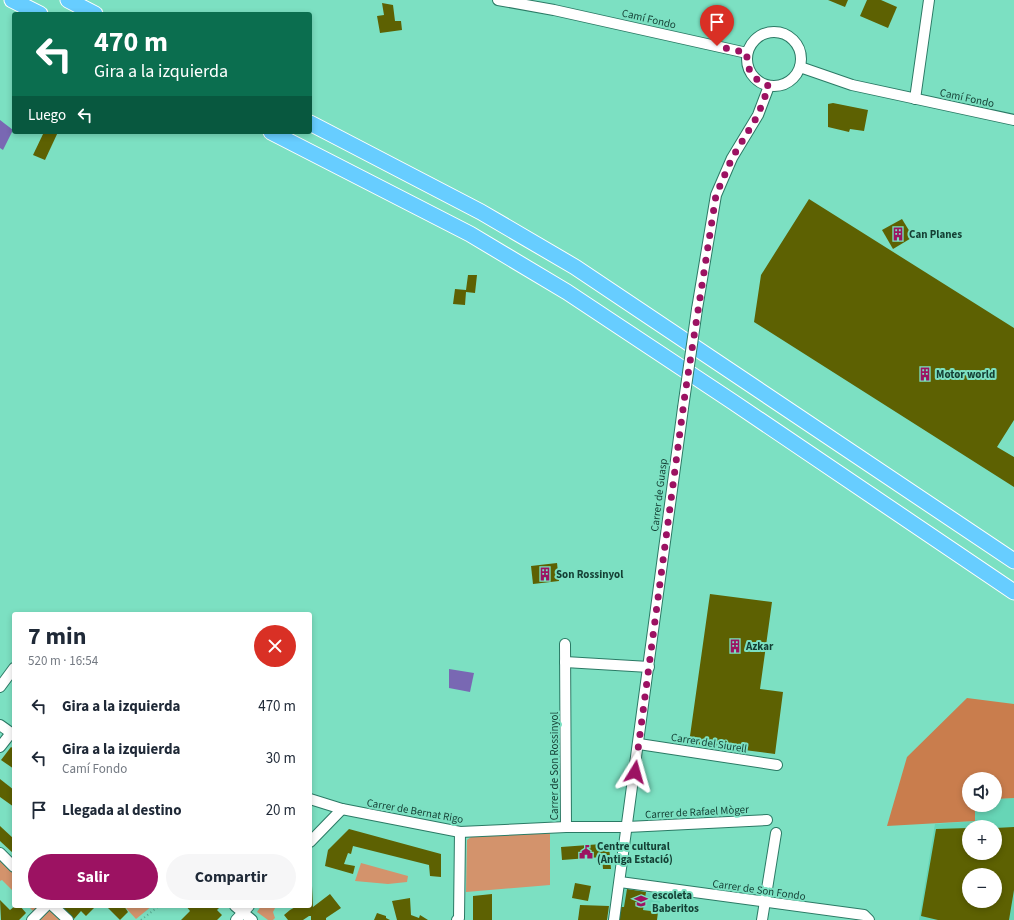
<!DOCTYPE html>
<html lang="es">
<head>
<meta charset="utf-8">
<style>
  body { margin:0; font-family:"Source Sans 3",sans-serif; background:#f6f6f7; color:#1f2937; height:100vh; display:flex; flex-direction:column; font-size:15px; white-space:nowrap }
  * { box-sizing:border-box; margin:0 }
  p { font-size:13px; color:#747a83 }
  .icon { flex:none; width:22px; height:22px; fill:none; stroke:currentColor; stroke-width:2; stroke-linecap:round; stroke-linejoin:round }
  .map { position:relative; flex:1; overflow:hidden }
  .details { position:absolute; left:12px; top:612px; width:300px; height:296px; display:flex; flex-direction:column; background:#fff; border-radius:4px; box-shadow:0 2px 6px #0003 }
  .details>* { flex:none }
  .top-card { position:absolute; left:12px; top:12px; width:300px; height:122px; border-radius:4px; box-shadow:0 2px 6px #0003; background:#0b6e4f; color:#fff; overflow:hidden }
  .tools { position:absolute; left:962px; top:772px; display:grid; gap:8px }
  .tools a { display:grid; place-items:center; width:40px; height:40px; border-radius:50%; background:#fff; box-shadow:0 2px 6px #0003; font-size:20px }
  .pin { position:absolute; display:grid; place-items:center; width:34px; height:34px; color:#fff; margin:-41px -17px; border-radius:50% 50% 50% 0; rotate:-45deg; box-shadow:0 0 4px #0007 }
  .pin .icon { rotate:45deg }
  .me { position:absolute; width:44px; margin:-22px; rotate:8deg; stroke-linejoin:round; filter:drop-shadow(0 0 3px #0008) }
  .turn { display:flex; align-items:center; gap:14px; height:84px; padding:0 16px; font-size:18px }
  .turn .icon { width:52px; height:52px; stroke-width:2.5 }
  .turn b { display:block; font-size:28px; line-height:34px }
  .then { display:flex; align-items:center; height:38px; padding:0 16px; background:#0003; gap:8px; font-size:15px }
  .round { display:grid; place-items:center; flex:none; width:42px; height:42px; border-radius:21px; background:#f6f6f7 }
  .headline { display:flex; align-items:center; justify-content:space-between; height:68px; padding:0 16px }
  h1 { font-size:24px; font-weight:700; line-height:30px }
  .button { display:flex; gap:8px; margin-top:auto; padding:8px 16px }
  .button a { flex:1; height:46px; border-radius:24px; background:#9c1262; color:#fff; font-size:16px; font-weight:700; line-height:46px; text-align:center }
  .button a+a { background:#f6f6f7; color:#1f2937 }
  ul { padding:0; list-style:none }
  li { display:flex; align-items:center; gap:12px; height:52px; padding:0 16px }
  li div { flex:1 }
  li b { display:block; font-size:15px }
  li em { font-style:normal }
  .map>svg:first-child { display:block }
  .built { fill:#67d5b6; fill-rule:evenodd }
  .green { fill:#d3936c }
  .forest { fill:#c97d4d }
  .water { fill:#7968b3 }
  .building { fill:#5d6102; fill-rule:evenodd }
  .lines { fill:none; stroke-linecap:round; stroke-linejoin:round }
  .minor-casing { stroke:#2b7a65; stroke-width:12 }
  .highway-casing { stroke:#fff; stroke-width:17 }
  .path { stroke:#58a991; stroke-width:2; stroke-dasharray:1 3; stroke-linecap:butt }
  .minor { stroke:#fff; stroke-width:10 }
  .highway { stroke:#67cdff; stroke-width:15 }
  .minor-bridge-casing { stroke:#2b7a65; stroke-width:12; stroke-linecap:butt }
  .minor-bridge { stroke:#fff; stroke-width:10 }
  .route { stroke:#9c1262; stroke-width:7; stroke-dasharray:0 12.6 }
  .labels { text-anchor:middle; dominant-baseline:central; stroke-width:4; stroke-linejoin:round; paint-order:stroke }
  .street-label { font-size:11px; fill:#143f34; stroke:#7ce0c2 }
  .poi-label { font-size:11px; font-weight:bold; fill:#143f34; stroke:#7ce0c2; text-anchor:start }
</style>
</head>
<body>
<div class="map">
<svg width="1014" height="920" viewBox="0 0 1014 920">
  <rect width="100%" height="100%" fill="#7ce0c2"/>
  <!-- built -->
  <g class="built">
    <path d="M 1014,798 L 1014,920 L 919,920 L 935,824 L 975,821 L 975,805 L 995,805 L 995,799 ZM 969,827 L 995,827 L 995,853 L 969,853 ZM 969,875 L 995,875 L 995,901 L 969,901 Z"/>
    <path d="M 624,889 L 661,895 L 658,912 L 621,907 Z"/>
  </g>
  <!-- green -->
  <g class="green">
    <path d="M 550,833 L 550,885 L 466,892 L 467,840 L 471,837 Z"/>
    <path d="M 0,856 L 14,870 L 14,892 L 2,880 L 0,881 Z"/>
    <path d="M 361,863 L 408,876 L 407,882 L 388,884 L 355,881 Z"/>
    <path d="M 28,906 L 51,906 L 65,920 L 35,920 L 34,912 Z"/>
    <path d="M 124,906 L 152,906 L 136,919 Z"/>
    <path d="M 261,906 L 276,906 L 273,912 L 275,918 L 273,920 L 268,920 L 257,912 Z"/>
  </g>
  <!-- forest -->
  <path class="forest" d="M 967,698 L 1014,704 L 1014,798 L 995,799 L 995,779 L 969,779 L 969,805 L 975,805 L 975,821 L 887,826 L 907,757 Z"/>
  <!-- water -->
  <g class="water">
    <path d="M 0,120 L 13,130 L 3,150 L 0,148 Z"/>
    <path d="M 449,669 L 474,673 L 470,692 L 449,688 Z"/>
  </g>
  <!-- building -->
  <g class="building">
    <path d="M 828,0 L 848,0 L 845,7 Z"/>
    <path d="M 867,0 L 881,0 L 897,7 L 888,28 L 860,16 Z"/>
    <path d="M 382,3 L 393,5 L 395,21 L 401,21 L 402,30 L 380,33 L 377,16 L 384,15 Z"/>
    <path d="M 833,103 L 868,110 L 864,131 L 850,129 L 849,132 L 828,127 L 828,104 Z"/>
    <path d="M 44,132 L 58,132 L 45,160 L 33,155 Z"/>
    <path d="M 809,199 L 1014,328 L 1014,420 L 997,447 L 1014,457 L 1014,487 L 754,322 L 761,275 Z"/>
    <path d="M 902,219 L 913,237 L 893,249 L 882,230 Z"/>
    <path d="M 468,275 L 477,275 L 475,293 L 466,292 L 465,305 L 453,304 L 455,289 L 466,290 Z"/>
    <path d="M 557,563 L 559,581 L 533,584 L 531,566 Z"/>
    <path d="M 710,594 L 772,602 L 760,689 L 783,692 L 775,754 L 689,743 Z"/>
    <path d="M 11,747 L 14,749 L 14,769 L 1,760 Z"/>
    <path d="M 0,779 L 14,790 L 14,807 L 0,797 Z"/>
    <path d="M 0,826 L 14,839 L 14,854 L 0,841 Z"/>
    <path d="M 1014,827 L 1014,890 L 1009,920 L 938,920 L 921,916 L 936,829 L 969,828 L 969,853 L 995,853 L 995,828 ZM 969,875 L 995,875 L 995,901 L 969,901 Z"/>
    <path d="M 349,829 L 441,854 L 441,877 L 430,876 L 429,865 L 353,846 L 351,854 L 348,853 L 344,864 L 355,866 L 353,874 L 325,866 L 328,850 Z"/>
    <path d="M 602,844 L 602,847 L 609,846 L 611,869 L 603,869 L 602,857 L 562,860 L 561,847 Z"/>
    <path d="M 575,883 L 591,886 L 588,901 L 572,898 Z"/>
    <path d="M 310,886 L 312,886 L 313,907 L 330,894 L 341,908 L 326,918 L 326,920 L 311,920 L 311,916 L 309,916 L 303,920 L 288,920 L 284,915 L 290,910 L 297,906 L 310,906 Z"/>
    <path d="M 627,889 L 646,892 L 643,910 L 658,912 L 657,920 L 619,920 L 621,907 L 624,907 Z"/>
    <path d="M 492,894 L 492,920 L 473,920 L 473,896 Z"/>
    <path d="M 410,898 L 411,915 L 419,918 L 420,915 L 428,920 L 397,920 L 392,901 Z"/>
    <path d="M 0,900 L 10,910 L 15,906 L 20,906 L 26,913 L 19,920 L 1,920 Z"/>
    <path d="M 580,905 L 609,906 L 607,920 L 578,920 Z"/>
    <path d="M 61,906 L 99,906 L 99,907 L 94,908 L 86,916 L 81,911 L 74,919 Z"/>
    <path d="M 106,906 L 124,906 L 128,912 L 120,920 Z"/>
    <path d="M 186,906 L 221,906 L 217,910 L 222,915 L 217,920 L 181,920 L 190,911 Z"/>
    <path d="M 377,913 L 386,916 L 386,918 L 390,920 L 374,920 Z"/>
  </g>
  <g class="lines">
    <!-- minor casing -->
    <g class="minor-casing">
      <g id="minor">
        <path d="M 498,0 L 554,10 L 747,53"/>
        <circle cx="774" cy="59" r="27"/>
        <path d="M 800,67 L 852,85 L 1014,120"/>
        <path d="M 915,99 L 929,0"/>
        <path d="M 697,309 L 716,195 L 732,158 L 758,115 L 769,86"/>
        <path d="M 565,644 L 566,827 L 627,827 L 767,820"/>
        <path d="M 565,662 L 649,667"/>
        <path d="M 0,687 L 14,668"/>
        <path d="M 0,725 L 14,735"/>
        <path d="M 639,744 L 777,765"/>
        <path d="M 0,747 L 11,733"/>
        <path d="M 310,799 L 342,809 L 460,832 L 566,827"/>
        <path d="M 310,842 L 342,809"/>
        <path d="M 0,853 L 14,867"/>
        <path d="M 620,882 L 864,915 L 869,920"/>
        <path d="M 53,906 L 68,920"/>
        <path d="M 235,906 L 252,920"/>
        <path d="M 32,920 L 46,906"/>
        <path d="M 236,920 L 249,906"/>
        <path d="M 457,920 L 459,918 L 460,832"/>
        <path d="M 614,920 L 683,408"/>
        <path d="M 762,920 L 776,833"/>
      </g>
    </g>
    <!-- highway casing -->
    <g class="highway-casing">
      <g id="highway">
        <path d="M 12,0 L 40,14"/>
        <path d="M 68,0 L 95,14"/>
        <path d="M 310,123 L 481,212 L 575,267 L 1014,561"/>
        <path d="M 271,132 L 470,234 L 567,292 L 733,402 L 1014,592"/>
      </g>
    </g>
    <!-- path -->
    <path class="path" d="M 141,920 L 159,906"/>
    <!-- minor -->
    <use href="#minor" class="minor"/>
    <!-- highway -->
    <use href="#highway" class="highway"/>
    <!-- minor-bridge casing -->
    <g class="minor-bridge-casing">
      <path id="minor-bridge" d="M 683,408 L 697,309"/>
    </g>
    <!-- minor-bridge -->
    <use href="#minor-bridge" class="minor-bridge"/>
  </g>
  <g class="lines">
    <!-- route -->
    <path class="route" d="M 635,772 L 685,394 L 716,195 L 732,158 L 758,115 L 769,86 C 753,80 746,70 747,53 L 717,46"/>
  </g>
  <!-- icons -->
  <defs>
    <g id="building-bare" transform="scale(1.08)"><path d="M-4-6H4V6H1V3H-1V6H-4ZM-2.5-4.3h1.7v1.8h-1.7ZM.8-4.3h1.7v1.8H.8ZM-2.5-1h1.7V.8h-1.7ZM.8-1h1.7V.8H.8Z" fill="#9c1262" stroke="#7ce0c2" stroke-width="2.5" paint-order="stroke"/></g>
    <g id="civic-bare" transform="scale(1.08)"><path d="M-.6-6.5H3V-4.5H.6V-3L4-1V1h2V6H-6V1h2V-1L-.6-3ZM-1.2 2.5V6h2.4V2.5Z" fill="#9c1262" stroke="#7ce0c2" stroke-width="2.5" paint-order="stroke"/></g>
    <g id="school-bare" transform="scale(1.08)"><path d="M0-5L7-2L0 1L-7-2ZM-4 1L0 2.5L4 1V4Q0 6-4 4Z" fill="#9c1262" stroke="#7ce0c2" stroke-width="2.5" paint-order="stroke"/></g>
  </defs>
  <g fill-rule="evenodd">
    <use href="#building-bare" x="898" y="234"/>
    <use href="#building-bare" x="925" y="374"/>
    <use href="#building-bare" x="545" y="574"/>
    <use href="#building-bare" x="735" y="646"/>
    <use href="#civic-bare" x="586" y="852"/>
    <use href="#school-bare" x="641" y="901"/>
  </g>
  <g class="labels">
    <!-- street labels -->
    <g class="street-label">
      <text transform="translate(649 19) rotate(13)">Camí Fondo</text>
      <text transform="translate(967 98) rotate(12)">Camí Fondo</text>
      <text transform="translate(659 495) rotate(-83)">Carrer de Guasp</text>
      <text transform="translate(709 743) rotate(9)">Carrer del Siurell</text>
      <text transform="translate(554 766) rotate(-90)">Carrer de Son Rossinyol</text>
      <text transform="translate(415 811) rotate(10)">Carrer de Bernat Rigo</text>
      <text transform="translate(697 812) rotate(-3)">Carrer de Rafael Mòger</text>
      <text transform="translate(759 890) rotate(8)">Carrer de Son Fondo</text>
    </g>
    <!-- poi labels -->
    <g class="poi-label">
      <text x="909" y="234">Can Planes</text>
      <text x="936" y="374">Motor world</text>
      <text x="556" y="574">Son Rossinyol</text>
      <text x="746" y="646">Azkar</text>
      <text x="597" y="846">Centre cultural<tspan x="597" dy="13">(Antiga Estació)</tspan></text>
      <text x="652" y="895">escoleta<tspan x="652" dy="13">Baberitos</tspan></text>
    </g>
  </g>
</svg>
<div class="tools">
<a><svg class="icon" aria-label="sound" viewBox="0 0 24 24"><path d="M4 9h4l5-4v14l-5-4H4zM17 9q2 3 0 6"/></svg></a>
<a>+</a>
<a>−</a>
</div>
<div class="pin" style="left:717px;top:46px;background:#d93025"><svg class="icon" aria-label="arrive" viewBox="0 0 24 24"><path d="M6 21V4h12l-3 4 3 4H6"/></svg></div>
<svg class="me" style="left:635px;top:772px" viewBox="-20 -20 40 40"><path d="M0-17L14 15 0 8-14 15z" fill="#9c1262" stroke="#fff" stroke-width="4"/></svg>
<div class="top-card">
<div class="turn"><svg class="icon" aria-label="left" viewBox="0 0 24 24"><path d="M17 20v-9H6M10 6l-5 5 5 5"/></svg><div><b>470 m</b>Gira a la izquierda</div></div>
<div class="then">Luego<svg class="icon" aria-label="left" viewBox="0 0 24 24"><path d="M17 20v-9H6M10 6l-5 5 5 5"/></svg></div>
</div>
<section class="details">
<div class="headline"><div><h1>7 min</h1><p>520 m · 16:54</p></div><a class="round" style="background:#d93025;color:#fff"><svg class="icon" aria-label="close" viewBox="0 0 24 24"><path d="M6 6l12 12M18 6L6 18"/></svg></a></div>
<ul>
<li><svg class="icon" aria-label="left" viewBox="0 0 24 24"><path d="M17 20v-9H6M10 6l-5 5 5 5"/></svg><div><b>Gira a la izquierda</b></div><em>470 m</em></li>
<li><svg class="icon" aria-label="left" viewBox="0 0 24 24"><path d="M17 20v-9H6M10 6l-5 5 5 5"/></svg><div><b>Gira a la izquierda</b><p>Camí Fondo</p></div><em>30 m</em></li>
<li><svg class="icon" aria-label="arrive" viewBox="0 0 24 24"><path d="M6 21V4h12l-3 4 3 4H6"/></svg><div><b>Llegada al destino</b></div><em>20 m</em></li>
</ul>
<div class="button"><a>Salir</a><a>Compartir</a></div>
</section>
</div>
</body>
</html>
